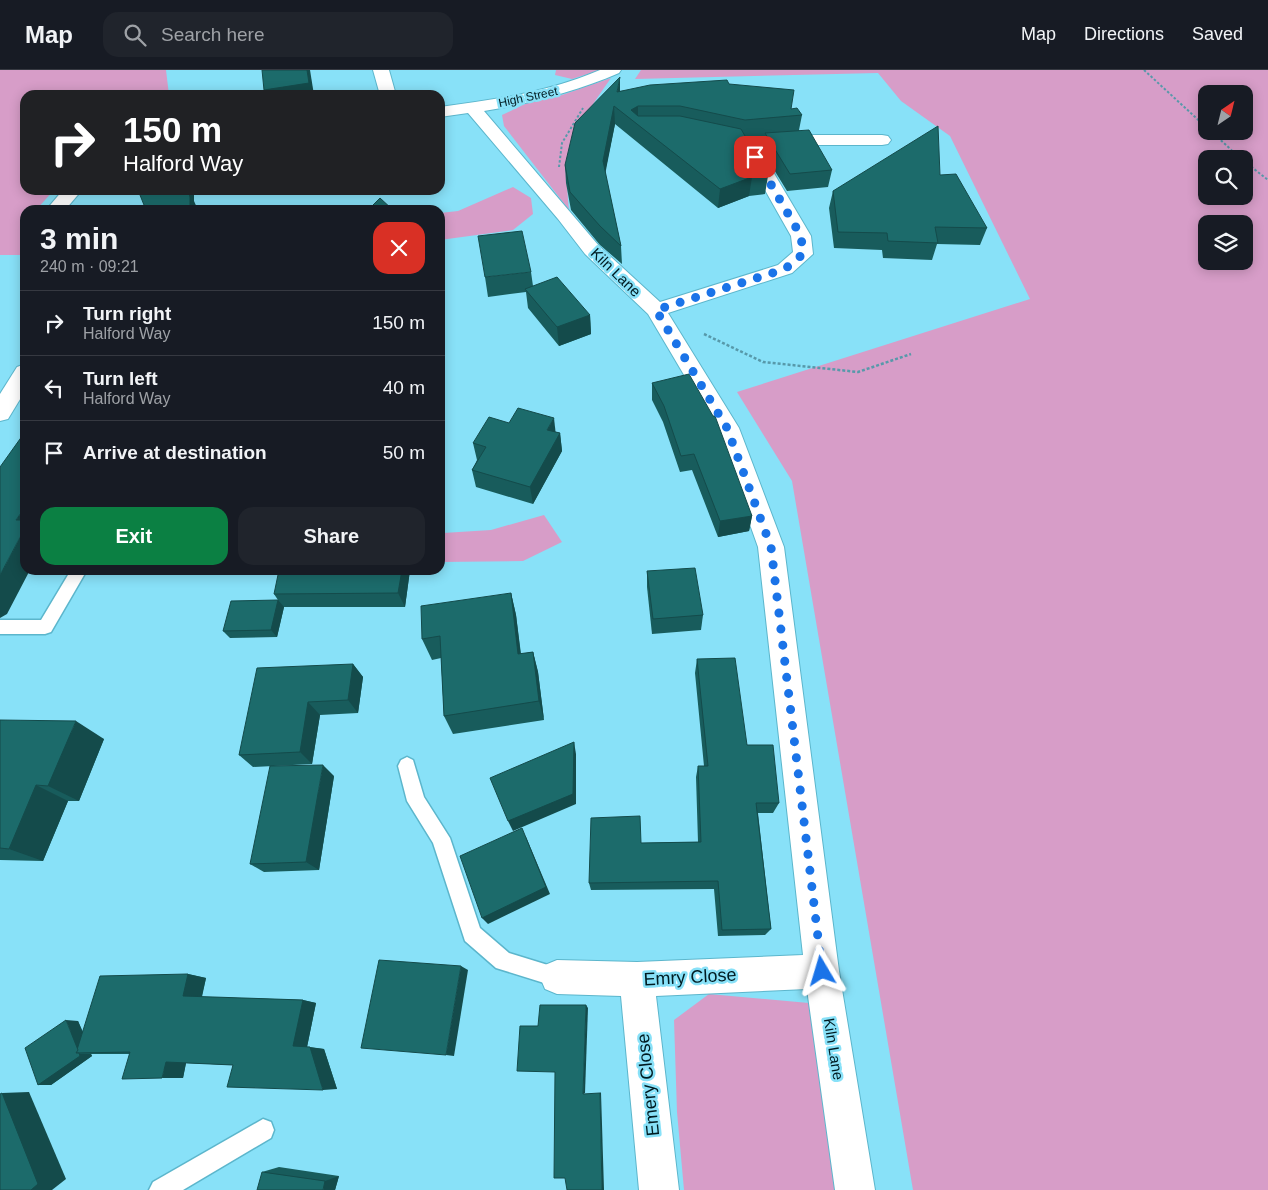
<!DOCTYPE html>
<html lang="en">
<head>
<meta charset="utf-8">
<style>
  body { margin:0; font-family:Arial,sans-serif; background:#20242c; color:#f1f3f6; height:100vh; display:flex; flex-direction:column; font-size:19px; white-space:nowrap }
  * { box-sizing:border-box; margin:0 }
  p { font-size:16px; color:#9ea1a6 }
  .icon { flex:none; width:28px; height:28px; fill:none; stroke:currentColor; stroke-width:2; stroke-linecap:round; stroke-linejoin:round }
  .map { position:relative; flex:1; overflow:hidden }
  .details { position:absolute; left:20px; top:135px; width:425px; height:370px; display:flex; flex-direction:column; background:#171b24; border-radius:15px; box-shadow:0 2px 12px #0003 }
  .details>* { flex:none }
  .guide { position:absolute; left:20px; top:20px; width:425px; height:105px; border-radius:15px; box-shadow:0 2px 12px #0003; background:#202124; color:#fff; overflow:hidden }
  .needle { width:32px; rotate:35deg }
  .tools { position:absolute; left:1198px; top:15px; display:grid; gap:10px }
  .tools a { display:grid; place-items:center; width:55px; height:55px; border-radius:10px; background:#171b24; box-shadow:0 2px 12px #0003; font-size:25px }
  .pin { position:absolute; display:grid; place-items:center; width:42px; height:42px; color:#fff; margin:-21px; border-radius:10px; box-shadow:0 2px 8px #0006 }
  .me { position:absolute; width:55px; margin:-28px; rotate:353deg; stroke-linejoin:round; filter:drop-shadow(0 0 4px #0008) }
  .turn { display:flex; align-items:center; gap:18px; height:105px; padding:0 20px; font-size:22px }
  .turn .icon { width:65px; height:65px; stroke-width:2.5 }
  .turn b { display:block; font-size:35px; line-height:42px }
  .round { display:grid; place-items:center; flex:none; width:52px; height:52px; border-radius:15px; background:#20242c }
  .head { display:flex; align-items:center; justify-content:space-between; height:85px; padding:0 20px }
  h1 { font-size:30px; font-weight:700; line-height:38px }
  .action { display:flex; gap:10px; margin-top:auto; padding:10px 20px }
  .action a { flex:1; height:58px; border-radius:15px; background:#0b8043; color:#fff; font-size:20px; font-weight:700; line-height:58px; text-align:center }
  .action a+a { background:#20242c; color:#f1f3f6 }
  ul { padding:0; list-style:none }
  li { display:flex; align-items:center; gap:15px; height:65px; padding:0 20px; border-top:1px solid #363941 }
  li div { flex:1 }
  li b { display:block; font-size:19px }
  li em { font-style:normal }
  header { display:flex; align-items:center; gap:30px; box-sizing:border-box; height:70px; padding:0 25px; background:#171b24; border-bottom:1px solid #363941 }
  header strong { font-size:24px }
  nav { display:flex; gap:28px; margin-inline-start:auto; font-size:18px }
  .search { width:350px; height:45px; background:#20242c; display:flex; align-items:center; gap:12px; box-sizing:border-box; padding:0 18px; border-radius:15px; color:#9ea1a6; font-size:19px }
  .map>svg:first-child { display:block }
  .green { fill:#d79dc8; fill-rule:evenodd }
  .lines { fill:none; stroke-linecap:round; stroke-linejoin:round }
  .lane-casing { stroke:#5cb6cc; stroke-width:3 }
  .street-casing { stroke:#5cb6cc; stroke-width:2 }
  .path-far1 { stroke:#5799aa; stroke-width:2; stroke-dasharray:2.5 2; stroke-linecap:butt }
  .path { stroke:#5799aa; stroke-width:2.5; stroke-dasharray:3 2; stroke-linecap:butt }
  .lane { fill:#fff; fill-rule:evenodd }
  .street { fill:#fff; fill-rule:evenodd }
  .wall { fill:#185c5c }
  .shaded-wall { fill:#144b4b }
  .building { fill:#1c6b6b; stroke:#144b4b }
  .route { stroke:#1a73e8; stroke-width:9; stroke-dasharray:0 16.2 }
  .labels { text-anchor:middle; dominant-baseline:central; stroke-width:5; stroke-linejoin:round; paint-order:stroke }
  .far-street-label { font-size:12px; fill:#001b21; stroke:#88e1f8 }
  .street-label { font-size:15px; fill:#001b21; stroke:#88e1f8 }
  .near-street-label { font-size:18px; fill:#001b21; stroke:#88e1f8 }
</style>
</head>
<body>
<header>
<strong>Map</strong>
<div class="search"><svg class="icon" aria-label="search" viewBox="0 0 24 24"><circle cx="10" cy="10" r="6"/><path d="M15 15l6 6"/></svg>Search here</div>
<nav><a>Map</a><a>Directions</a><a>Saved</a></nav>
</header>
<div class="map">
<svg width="1268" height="1120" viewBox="0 0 1268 1120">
  <rect width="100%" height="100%" fill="#88e1f8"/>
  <!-- green -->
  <g class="green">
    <path d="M 0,0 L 166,0 L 169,25 L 25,25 L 25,120 L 54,120 L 36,140 L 25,140 L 25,185 L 0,185 Z"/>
    <path d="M 556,0 L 600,0 L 572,9 L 555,5 Z"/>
    <path d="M 641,0 L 1268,0 L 1268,1120 L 913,1120 L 792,411 L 737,322 L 1030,229 L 950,66 L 901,31 L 878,3 L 635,9 ZM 1206,24 L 1244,24 L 1244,61 L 1206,61 ZM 1206,89 L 1244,89 L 1244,126 L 1206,126 ZM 1206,154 L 1244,154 L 1244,191 L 1206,191 Z"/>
    <path d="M 611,8 C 576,58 562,77 569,140 L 504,56 L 502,45 L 525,34 L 562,25 Z"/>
    <path d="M 513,117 L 531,128 L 533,144 L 513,160 L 440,170 L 440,143 L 458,141 Z"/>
    <path d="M 544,445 L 562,472 L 523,491 L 440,492 L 440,461 L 443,463 L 491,460 Z"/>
    <path d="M 709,924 L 820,934 L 835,1120 L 684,1120 L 677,1042 L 674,950 Z"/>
  </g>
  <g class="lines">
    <!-- lane casing -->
    <g class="lane-casing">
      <g id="lane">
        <path d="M 71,500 L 87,500 L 51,562 L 45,564 L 0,564 L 0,550 L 41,550 Z"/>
        <path d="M 407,687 L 413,690 L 424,727 L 450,768 L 480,858 L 509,883 L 564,900 L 567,907 L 564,914 L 557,917 L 496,898 L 465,871 L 433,773 L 407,731 L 398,696 L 401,690 Z"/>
        <path d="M 263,1049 L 271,1052 L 274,1060 L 271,1068 L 183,1120 L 149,1120 L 153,1112 Z"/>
      </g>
    </g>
    <!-- street casing -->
    <g class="street-casing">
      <g id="street">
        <path d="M 373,0 L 389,0 L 396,25 L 380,25 Z"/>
        <path d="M 600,0 L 621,0 L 619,3 C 575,22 531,33 484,41 L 599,176 L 660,232 L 778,195 L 793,182 L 791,166 L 739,74 L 742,70 L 800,65 L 882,65 L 888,66 L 891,70 L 888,74 L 882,75 L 800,75 L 759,78 L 811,166 L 813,184 L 792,203 L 668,243 L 739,358 L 784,477 L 839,901 L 875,1120 L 835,1120 L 807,919 L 656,926 L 679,1120 L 639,1120 L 621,926 L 557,924 L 545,919 L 540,907 L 545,895 L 557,890 L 637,892 L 803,885 L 758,477 L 716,359 L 648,244 L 585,184 L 558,149 L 468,43 L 440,47 L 440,37 C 494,30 549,22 600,0 Z"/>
        <path d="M 63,120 L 82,120 L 65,140 L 46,140 Z"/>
        <path d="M 25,294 L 25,321 L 8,349 L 0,351 L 0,324 L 17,297 Z"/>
      </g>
    </g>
    <!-- path-far1 -->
    <g class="path-far1">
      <path d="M 1144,0 L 1206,57"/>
      <path d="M 1211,61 L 1241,89"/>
      <path d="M 1244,91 L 1268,110"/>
      <path d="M 559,97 L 562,73 L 583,38"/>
    </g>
    <!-- path -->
    <path class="path" d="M 704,264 L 763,292 L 858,302 L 911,284"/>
    <!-- lane -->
    <use href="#lane" class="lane"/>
    <!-- street -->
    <use href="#street" class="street"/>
  </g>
  <!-- wall -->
  <g class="wall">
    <path d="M 729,14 L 791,39 L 802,45 L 799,60 L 832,100 L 828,117 L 787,121 L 762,80 L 764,66 L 746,68 L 768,106 L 765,124 L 749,126 L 718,138 L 615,54 L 605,102 L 621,176 L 622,194 L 600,175 L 571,140 L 566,113 L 565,95 L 620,21 Z"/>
    <path d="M 940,105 L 987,158 L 980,175 L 937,174 L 932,190 L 883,188 L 882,180 L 834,178 L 829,138 L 833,121 Z"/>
    <path d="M 531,202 L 533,216 L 590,245 L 591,264 L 559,276 L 528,238 L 526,222 L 488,227 L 485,207 Z"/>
    <path d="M 652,313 L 752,446 L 749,461 L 718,467 L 692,400 L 680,402 L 663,352 L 652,330 Z"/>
    <path d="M 509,353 L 560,363 L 562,381 L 533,434 L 476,417 L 472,400 L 477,390 L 473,373 Z"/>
    <path d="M 410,500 L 405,537 L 284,537 L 277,567 L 230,568 L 223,561 L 278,530 L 274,524 Z"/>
    <path d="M 647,501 L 703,545 L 701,560 L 652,564 L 647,517 Z"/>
    <path d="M 511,523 L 516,545 L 521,584 L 533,582 L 538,602 L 544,650 L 453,664 L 444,646 L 441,588 L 432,590 L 422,569 Z"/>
    <path d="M 697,589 L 747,675 L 779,733 L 773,743 L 758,743 L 771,859 L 765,865 L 718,866 L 714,819 L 591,820 L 589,813 L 641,773 L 698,772 L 696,707 L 698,696 L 704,696 L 695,603 Z"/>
    <path d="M 353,594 L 363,607 L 358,643 L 320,645 L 312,694 L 253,697 L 239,685 Z"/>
    <path d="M 0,650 L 104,669 L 79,731 L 68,731 L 43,791 L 0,790 Z"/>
    <path d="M 334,706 L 319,800 L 264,802 L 250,794 Z"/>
    <path d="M 188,904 L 206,908 L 202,927 L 303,930 L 316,933 L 307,977 L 324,979 L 337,1019 L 233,995 L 186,993 L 183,1008 L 129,984 L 91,984 L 92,986 L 51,1015 L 38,1015 L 78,951 L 83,962 Z"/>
    <path d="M 279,1097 L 339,1106 L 335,1120 L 262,1102 Z"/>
  </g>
  <!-- shaded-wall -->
  <g class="shaded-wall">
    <path d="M 307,0 L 310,0 L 314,25 L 266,25 L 264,20 Z"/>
    <path d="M 620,7 L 620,25 L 617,40 L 617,22 Z"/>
    <path d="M 614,36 L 615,54 L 604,110 L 603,91 Z"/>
    <path d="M 638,36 L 638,54 L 631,40 Z"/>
    <path d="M 752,107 L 749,126 L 718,138 L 720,119 Z"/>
    <path d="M 188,120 L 194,120 L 194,131 L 198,140 L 190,140 Z"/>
    <path d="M 590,245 L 591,264 L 559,276 L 557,257 Z"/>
    <path d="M 554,348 L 556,366 L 547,360 Z"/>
    <path d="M 560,363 L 562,381 L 533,434 L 530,417 Z"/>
    <path d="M 25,437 L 25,458 L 16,450 Z"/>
    <path d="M 752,446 L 749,461 L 718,467 L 720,451 Z"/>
    <path d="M 25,458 L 25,500 L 30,500 L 7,544 L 0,548 L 0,505 Z"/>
    <path d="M 402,500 L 410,500 L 405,537 L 398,523 Z"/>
    <path d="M 511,523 L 516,545 L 523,604 L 518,584 Z"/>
    <path d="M 278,530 L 284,537 L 277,567 L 271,560 Z"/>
    <path d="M 533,582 L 538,602 L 544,650 L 539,631 Z"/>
    <path d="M 353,594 L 363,607 L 358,643 L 348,630 Z"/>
    <path d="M 308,632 L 320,645 L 312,694 L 300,682 Z"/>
    <path d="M 76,651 L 104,669 L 79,731 L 48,716 Z"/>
    <path d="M 574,672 L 576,684 L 576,734 L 513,761 L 508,751 Z"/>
    <path d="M 323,695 L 334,706 L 319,800 L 306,792 Z"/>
    <path d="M 36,715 L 68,731 L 43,791 L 9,779 Z"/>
    <path d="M 526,767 L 550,824 L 488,854 L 482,848 Z"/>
    <path d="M 461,896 L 468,900 L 454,986 L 446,985 Z"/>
    <path d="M 188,904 L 206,908 L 201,929 L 183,926 Z"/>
    <path d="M 303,930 L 316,933 L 307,977 L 293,976 Z"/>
    <path d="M 586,935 L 588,938 L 585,1023 L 583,1024 Z"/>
    <path d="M 66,950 L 78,951 L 91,983 L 79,983 Z"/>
    <path d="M 310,977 L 324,979 L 337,1019 L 323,1020 Z"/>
    <path d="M 79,984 L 91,984 L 92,986 L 51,1015 L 38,1015 Z"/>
    <path d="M 166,992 L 186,993 L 183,1008 L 162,1008 Z"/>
    <path d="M 29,1022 L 66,1109 L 52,1120 L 31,1120 L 2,1023 Z"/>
    <path d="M 601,1022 L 604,1120 L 602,1120 L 600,1023 Z"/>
    <path d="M 339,1106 L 335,1120 L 323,1120 L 325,1111 Z"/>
  </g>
  <!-- building -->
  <g class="building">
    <path d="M 262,0 L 307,0 L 309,13 L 264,20 Z"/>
    <path d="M 620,7 L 617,22 L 650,15 L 727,10 L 729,14 L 794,20 L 791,39 L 797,38 L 802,45 L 745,50 L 680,36 L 638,36 L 631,40 L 638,46 L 680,46 L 741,59 L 768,106 L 752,107 L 720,119 L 614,36 L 603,91 L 621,176 L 600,156 L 570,122 L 565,95 L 575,53 Z"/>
    <path d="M 938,56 L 940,105 L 956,104 L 987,158 L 935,157 L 938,173 L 888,171 L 887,163 L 838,162 L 833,121 Z"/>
    <path d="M 809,60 L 832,100 L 790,104 L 765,63 Z"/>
    <path d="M 138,120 L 188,120 L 190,127 L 190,140 L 146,140 Z"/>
    <path d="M 380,128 L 393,140 L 368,140 Z"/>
    <path d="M 522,161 L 531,202 L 485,207 L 478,166 Z"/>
    <path d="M 557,207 L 590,245 L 557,257 L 525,219 Z"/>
    <path d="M 689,304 L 713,346 L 715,346 L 752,446 L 720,451 L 694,384 L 681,386 L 664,336 L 652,313 Z"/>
    <path d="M 518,338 L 554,348 L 547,360 L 560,363 L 530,417 L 472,400 L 486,377 L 473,373 L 489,347 L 509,353 Z"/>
    <path d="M 25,362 L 25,437 L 16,450 L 25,450 L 25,458 L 0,505 L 0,397 Z"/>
    <path d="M 695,498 L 703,545 L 653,549 L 647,501 Z"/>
    <path d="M 279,500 L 402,500 L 398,523 L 274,524 Z"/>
    <path d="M 511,523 L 518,584 L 533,582 L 539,631 L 444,646 L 440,566 L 422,569 L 421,536 Z"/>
    <path d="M 278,530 L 271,560 L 223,561 L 231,531 Z"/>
    <path d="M 735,588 L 747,675 L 773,675 L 779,733 L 756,733 L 771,859 L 722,860 L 718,811 L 589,813 L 591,748 L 640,746 L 641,773 L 701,772 L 698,696 L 708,696 L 697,589 Z"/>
    <path d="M 353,594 L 348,630 L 308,632 L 300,682 L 239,685 L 257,598 Z"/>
    <path d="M 0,650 L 76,651 L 48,716 L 36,715 L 9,779 L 0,778 Z"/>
    <path d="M 574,672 L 573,724 L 508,751 L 490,708 Z"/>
    <path d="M 323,695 L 306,792 L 250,794 L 270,696 Z"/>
    <path d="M 522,758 L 546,817 L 482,848 L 460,786 Z"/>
    <path d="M 379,890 L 461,896 L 446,985 L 361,978 Z"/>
    <path d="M 188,904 L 183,926 L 303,930 L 293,976 L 310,977 L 323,1020 L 227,1017 L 233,995 L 166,992 L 162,1008 L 122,1009 L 130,982 L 76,983 L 100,906 Z"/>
    <path d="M 540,935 L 586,935 L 583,1024 L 600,1023 L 602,1120 L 567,1120 L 565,1108 L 554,1108 L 555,1002 L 517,1001 L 520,956 L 538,956 Z"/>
    <path d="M 66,950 L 78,980 L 76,983 L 79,983 L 80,986 L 38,1015 L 25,978 Z"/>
    <path d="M 2,1023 L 38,1114 L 31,1120 L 0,1120 L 0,1024 Z"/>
    <path d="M 262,1102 L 325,1111 L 323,1120 L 257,1120 Z"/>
  </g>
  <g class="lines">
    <!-- route -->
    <path class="route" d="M 755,87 L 801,166 L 803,184 L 785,199 L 656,240 L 727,358 L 771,477 L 822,901"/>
  </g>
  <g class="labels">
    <!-- far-street labels -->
    <g class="far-street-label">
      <text transform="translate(528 27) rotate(-12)">High Street</text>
    </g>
    <!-- street labels -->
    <g class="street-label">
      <text transform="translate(616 202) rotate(44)">Kiln Lane</text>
      <text transform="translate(834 979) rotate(81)">Kiln Lane</text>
    </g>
    <!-- near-street labels -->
    <g class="near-street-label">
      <text transform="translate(690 907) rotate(-3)">Emry Close</text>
      <text transform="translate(648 1015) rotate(-96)">Emery Close</text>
    </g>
  </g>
</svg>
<div class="tools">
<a><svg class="needle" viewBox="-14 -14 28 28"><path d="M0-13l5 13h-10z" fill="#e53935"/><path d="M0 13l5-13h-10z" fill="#9ea1a6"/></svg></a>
<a><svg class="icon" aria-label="search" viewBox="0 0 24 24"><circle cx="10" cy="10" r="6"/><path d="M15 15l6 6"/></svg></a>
<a><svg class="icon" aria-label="layers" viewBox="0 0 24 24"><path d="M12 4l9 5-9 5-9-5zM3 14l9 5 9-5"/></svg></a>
</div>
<div class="pin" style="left:755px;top:87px;background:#d93025"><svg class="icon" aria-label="arrive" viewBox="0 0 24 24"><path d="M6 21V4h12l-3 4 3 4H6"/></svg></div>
<svg class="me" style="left:822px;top:901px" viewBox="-20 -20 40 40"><path d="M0-17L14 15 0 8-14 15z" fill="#1a73e8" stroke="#fff" stroke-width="4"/></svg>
<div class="guide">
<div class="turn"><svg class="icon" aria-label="right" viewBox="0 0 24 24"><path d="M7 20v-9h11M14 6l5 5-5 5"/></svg><div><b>150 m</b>Halford Way</div></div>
</div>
<section class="details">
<div class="head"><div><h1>3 min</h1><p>240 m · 09:21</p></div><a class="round" style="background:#d93025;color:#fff"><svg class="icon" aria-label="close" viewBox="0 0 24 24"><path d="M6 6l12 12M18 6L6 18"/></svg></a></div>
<ul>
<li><svg class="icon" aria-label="right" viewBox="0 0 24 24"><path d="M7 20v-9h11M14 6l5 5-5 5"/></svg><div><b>Turn right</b><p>Halford Way</p></div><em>150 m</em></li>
<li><svg class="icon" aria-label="left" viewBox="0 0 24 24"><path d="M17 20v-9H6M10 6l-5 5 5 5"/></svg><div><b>Turn left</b><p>Halford Way</p></div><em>40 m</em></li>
<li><svg class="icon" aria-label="arrive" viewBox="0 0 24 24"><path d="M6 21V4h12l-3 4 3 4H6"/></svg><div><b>Arrive at destination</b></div><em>50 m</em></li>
</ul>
<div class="action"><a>Exit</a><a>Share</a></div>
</section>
</div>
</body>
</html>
